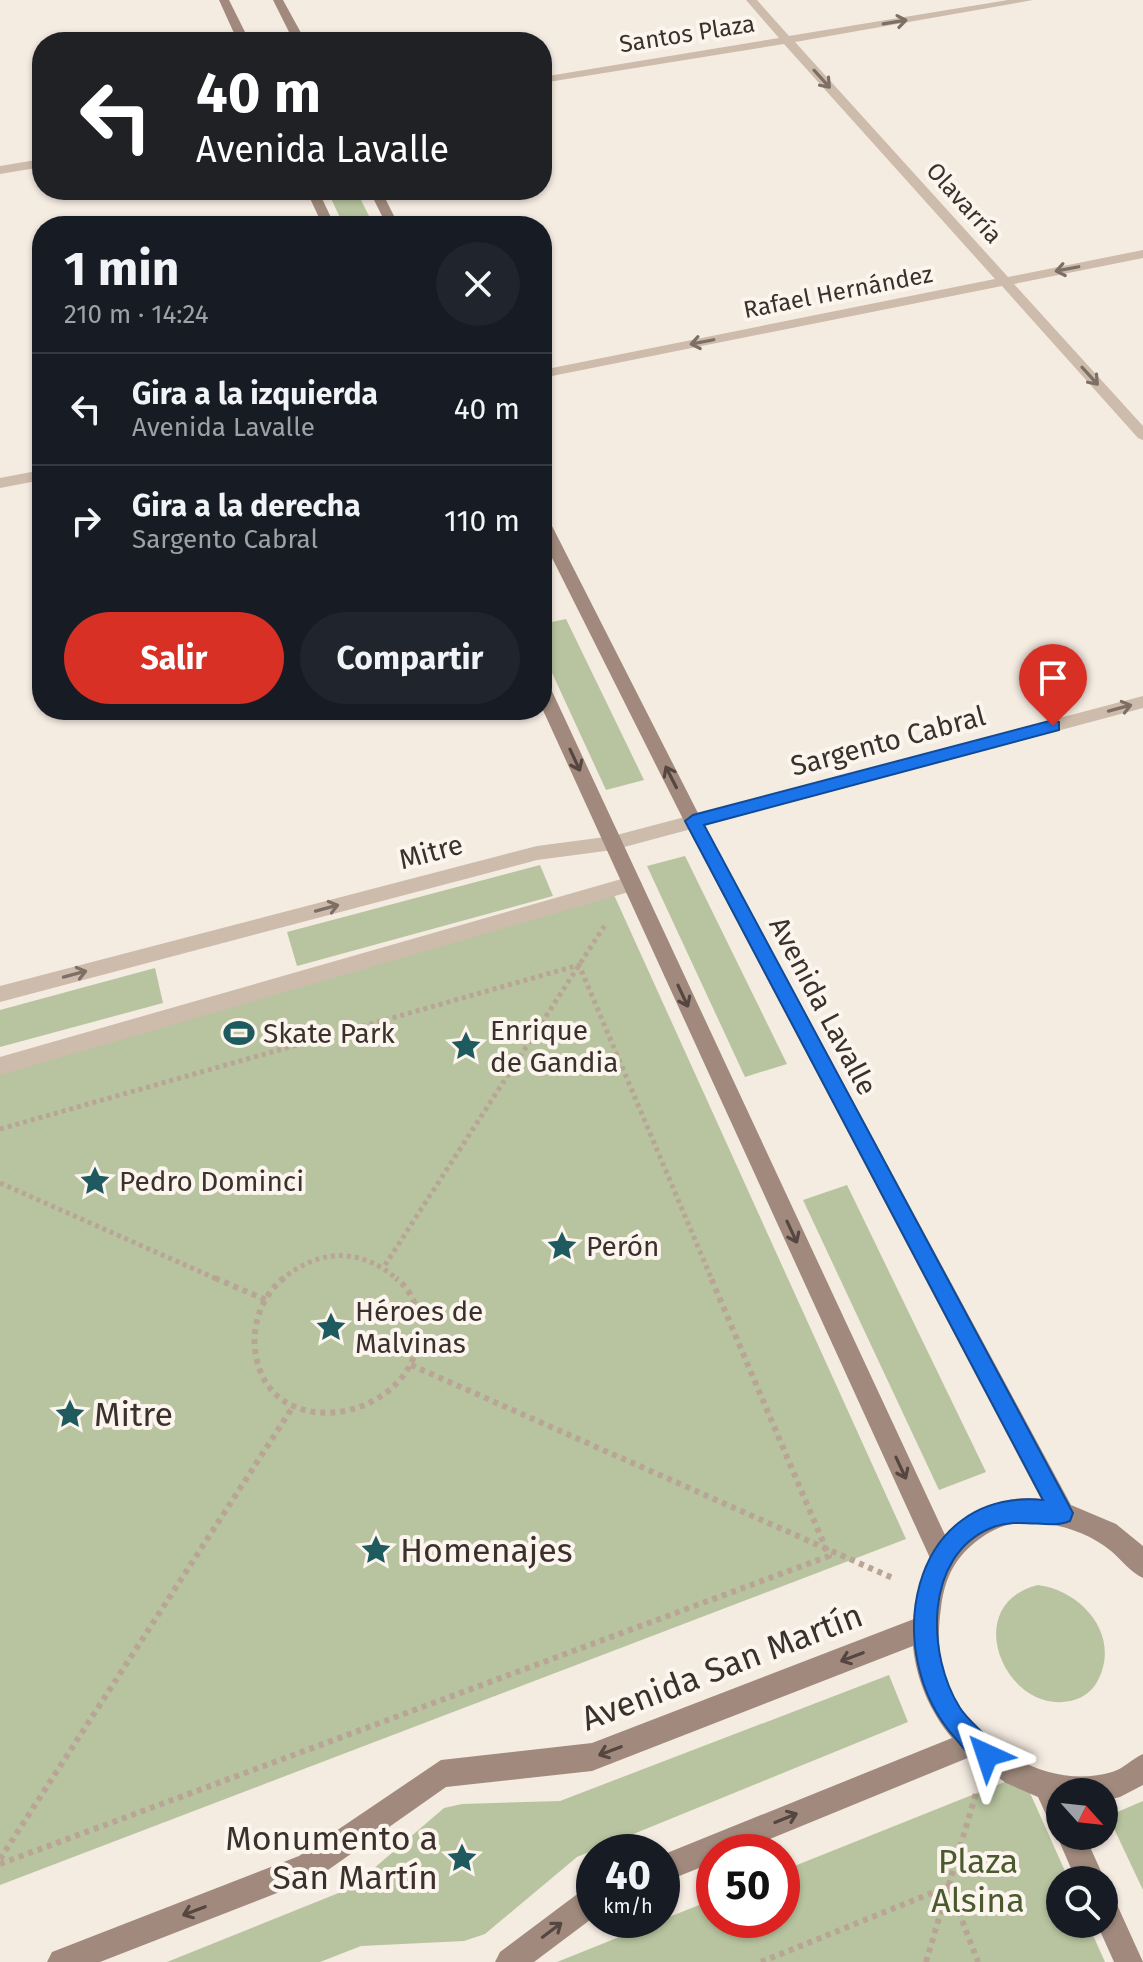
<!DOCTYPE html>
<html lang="es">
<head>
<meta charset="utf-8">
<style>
  body { margin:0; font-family:"Fira Sans",sans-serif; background:#20242c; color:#f1f3f6; height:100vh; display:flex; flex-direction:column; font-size:30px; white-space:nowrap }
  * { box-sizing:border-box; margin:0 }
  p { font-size:26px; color:#9ea1a6 }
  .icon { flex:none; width:44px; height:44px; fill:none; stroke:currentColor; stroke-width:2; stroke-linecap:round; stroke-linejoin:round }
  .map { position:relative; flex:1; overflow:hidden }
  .details { position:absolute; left:32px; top:216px; width:520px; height:504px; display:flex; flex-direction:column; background:#171b24; border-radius:32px; box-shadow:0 2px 6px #0004 }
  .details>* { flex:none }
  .hud { position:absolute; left:32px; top:32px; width:520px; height:168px; border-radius:32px; box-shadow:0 2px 6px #0004; background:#202124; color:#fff; overflow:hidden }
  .needle { width:52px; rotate:117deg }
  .buttons { position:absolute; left:1046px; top:1778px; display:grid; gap:16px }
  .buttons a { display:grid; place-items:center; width:72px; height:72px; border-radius:50%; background:#171b24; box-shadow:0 2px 6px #0004; font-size:40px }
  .speed { position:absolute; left:576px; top:1834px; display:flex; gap:16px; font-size:40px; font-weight:700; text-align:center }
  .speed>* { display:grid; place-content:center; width:104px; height:104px; border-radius:50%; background:#171b24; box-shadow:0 2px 6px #0004; line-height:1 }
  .speed small { font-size:20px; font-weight:400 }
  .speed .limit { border:12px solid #d22; background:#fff; color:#111 }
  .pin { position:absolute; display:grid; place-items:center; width:68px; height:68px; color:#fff; margin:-82px -34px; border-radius:50% 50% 50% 0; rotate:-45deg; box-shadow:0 0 8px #0007 }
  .pin .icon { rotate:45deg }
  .me { position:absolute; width:88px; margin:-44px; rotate:318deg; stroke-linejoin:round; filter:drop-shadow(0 0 6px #0008) }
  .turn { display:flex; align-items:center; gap:28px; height:168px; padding:0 32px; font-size:36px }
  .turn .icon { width:104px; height:104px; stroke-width:2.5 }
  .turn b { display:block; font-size:56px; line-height:68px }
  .round { display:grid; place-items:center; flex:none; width:84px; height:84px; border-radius:42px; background:#20242c }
  .headline { display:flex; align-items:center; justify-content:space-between; height:136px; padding:0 32px }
  h1 { font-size:48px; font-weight:700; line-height:60px }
  .button { display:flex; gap:16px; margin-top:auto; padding:16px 32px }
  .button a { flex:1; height:92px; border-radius:48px; background:#d93025; color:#fff; font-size:32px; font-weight:700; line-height:92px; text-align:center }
  .button a+a { background:#20242c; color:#f1f3f6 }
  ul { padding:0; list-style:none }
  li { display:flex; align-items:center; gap:24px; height:112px; padding:0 32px; border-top:2px solid #363941 }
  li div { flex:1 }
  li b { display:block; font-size:30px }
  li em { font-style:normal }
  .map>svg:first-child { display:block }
  .green { fill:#b8c4a0 }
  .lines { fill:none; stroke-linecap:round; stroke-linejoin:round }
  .path-far1 { stroke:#b9a596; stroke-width:5; stroke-dasharray:4 4; stroke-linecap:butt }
  .path { stroke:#b9a596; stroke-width:6; stroke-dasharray:5 5; stroke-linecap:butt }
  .street { fill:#cdbbac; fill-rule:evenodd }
  .secondary { fill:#a18a7d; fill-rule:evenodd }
  .oneway { stroke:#7d6f65 }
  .oneway2 { stroke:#544640 }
  .route { fill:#1a73e8; stroke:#114b97; stroke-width:2 }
  .labels { text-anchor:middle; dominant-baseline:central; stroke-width:8; stroke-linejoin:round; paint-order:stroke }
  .far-street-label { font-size:24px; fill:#3b302b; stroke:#fbf5ee }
  .street-label { font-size:28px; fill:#3b302b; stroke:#fbf5ee }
  .poi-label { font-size:28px; fill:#3b302b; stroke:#fbf5ee; text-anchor:start }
  .near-poi-label { font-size:34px; fill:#3b302b; stroke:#fbf5ee; text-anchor:start }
  .near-street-label { font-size:34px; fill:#3b302b; stroke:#fbf5ee }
  .near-park-label { font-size:34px; fill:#4a5a2e; stroke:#fbf5ee }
</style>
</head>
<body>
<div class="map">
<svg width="1143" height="1962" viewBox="0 0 1143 1962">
  <rect width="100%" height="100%" fill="#f4ebe1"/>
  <!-- green -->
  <g class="green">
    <path d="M 327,190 L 356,190 L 373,224 L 344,226 Z"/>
    <path d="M 566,619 L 644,780 L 606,790 L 542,651 L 542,624 Z"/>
    <path d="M 685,856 L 787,1064 L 745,1077 L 647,866 Z"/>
    <path d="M 540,865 L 553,896 L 297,966 L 287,932 Z"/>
    <path d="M 614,895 L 906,1539 L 0,1885 L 0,1067 Z"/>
    <path d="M 155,968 L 163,1003 L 0,1047 L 0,1010 Z"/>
    <path d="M 847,1185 L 986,1472 L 939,1490 L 803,1200 Z"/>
    <path d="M 1038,1585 C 1083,1591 1122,1637 1097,1682 C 1092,1691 1084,1697 1074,1700 C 1007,1719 957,1605 1038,1585 Z"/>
    <path d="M 889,1675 L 908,1722 L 577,1857 L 485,1934 L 464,1941 L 361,1946 L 320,1962 L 167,1962 L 351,1888 L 444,1808 L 462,1804 L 560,1801 Z"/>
    <path d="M 1022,1775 L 1069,1880 L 1060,1880 L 1060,1924 L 1088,1924 L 1105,1962 L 557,1962 L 714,1899 L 714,1920 L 782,1920 L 782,1871 Z"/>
    <path d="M 1143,1801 L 1143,1890 L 1108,1816 Z"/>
  </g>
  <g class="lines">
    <!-- path-far1 -->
    <g class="path-far1">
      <path d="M 0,1129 L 579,965 L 712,1280"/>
      <path d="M 0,1183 L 219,1280"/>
      <path d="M 385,1265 L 605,925"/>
      <path d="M 281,1280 C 319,1248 361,1247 398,1280"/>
    </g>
    <!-- path -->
    <g class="path">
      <path d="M 215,1278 L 266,1300"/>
      <path d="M 284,1278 C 263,1294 252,1323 255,1349 C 266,1452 422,1420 419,1326 C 418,1306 411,1290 396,1278"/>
      <path d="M 411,1365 L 895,1579"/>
      <path d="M 0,1859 L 294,1405"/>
      <path d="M 0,1864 L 829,1556 L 711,1278"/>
      <path d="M 761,1962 L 949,1886 L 978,1962"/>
      <path d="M 926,1962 L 977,1790"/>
    </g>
    <!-- street -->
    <g class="street">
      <path d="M 746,0 L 757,0 L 789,36 L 1008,0 L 1033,0 L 795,42 L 1008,277 L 1143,250 L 1143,258 L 1014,284 L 1143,426 L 1143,440 L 1138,438 L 1002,286 L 542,378 L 542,370 L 995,279 L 784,44 L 542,83 L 542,77 L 779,38 Z"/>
      <path d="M 42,159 L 42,167 L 0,174 L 0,166 Z"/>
      <path d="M 42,470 L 42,480 L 0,488 L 0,478 Z"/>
      <path d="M 1143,696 L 1143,708 L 613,850 L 537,860 L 0,1002 L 0,986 L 537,846 L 613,836 Z"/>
      <path d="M 632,876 L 639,879 L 642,884 L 639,889 L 0,1075 L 0,1057 Z"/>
    </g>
    <!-- secondary -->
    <g class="secondary">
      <path d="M 219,0 L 229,0 L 250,42 L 238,42 Z"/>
      <path d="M 273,0 L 283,0 L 306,42 L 294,42 Z"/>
      <path d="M 306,190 L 318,190 L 335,226 L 323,226 Z"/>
      <path d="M 369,190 L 381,190 L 399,226 L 387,226 Z"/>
      <path d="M 542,517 L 550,522 L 702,821 L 1071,1505 L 1116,1524 L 1143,1546 L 1143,1578 C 1130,1572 1122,1560 1111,1551 C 1089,1533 1061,1524 1032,1522 C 1009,1521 989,1530 972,1545 C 952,1562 944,1583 941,1608 C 938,1628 938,1649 943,1669 C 960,1736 1042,1793 1112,1772 C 1123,1769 1132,1759 1143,1754 L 1143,1785 L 1120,1797 L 1104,1801 L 1104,1792 L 1060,1792 L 1060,1827 L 1050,1823 L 1038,1797 L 1006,1783 L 970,1757 L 738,1852 L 714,1852 L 714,1862 L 662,1883 L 662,1855 L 952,1738 C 930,1712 916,1679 913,1646 L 592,1771 L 446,1787 L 318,1877 L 100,1962 L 47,1962 L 52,1952 L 299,1856 L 441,1760 L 592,1743 L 914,1619 L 919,1584 L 930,1558 L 542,708 L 542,683 L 551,689 L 945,1535 C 970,1510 1006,1494 1041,1499 L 684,821 L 542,538 Z"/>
      <path d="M 1060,1829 L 1060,1836 L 1085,1836 L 1105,1880 L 1104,1883 L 1104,1880 L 1076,1880 L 1057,1836 Z"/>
      <path d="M 594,1885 L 594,1917 L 534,1962 L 495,1962 L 500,1952 L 584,1889 Z"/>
      <path d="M 1104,1894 L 1114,1898 L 1143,1962 L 1114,1962 L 1097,1924 L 1104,1924 Z"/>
    </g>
  </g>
  <!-- one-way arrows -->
  <defs><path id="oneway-shaft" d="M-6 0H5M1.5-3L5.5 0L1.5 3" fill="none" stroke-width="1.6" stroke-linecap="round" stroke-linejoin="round" transform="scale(2)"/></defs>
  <g class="oneway">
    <use href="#oneway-shaft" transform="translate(895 22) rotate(-9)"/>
    <use href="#oneway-shaft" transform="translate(822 79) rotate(48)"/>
    <use href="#oneway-shaft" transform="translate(1067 269) rotate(169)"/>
    <use href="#oneway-shaft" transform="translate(702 342) rotate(169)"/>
    <use href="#oneway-shaft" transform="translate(1090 376) rotate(48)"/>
    <use href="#oneway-shaft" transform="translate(1120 708) rotate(-15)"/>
    <use href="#oneway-shaft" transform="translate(327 908) rotate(-15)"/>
    <use href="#oneway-shaft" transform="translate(75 974) rotate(-15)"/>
  </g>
  <g class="oneway2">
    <use href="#oneway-shaft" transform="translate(575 760) rotate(65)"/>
    <use href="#oneway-shaft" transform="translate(671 777) rotate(-117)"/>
    <use href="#oneway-shaft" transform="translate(683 996) rotate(65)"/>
    <use href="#oneway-shaft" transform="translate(792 1232) rotate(65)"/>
    <use href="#oneway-shaft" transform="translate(901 1468) rotate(65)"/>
    <use href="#oneway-shaft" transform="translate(852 1657) rotate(159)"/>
    <use href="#oneway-shaft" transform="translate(610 1751) rotate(159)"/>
    <use href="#oneway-shaft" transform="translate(786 1818) rotate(-22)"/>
    <use href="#oneway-shaft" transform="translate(194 1911) rotate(159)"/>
    <use href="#oneway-shaft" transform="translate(552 1930) rotate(-37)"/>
  </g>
  <!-- route -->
  <path class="route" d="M 1053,720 L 1059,722 L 1059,730 L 704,825 L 1073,1513 L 1070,1521 C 1049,1530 1020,1516 991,1528 C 923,1556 927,1656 960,1708 C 971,1725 991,1736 999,1755 L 996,1764 L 987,1768 C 974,1762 965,1750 956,1739 C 879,1655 908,1488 1043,1500 L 685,821 L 693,815 Z"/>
  <!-- icons -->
  <defs>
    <g id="stadium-bare" transform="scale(2.4)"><path d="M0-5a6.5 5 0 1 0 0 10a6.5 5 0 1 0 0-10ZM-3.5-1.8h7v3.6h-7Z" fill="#1f5a5e" stroke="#fbf5ee" stroke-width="2.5" paint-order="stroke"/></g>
    <g id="sight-bare" transform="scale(2.4)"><path d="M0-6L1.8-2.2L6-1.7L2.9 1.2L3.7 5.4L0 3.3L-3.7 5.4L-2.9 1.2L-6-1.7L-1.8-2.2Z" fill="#1f5a5e" stroke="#fbf5ee" stroke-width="2.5" paint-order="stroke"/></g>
  </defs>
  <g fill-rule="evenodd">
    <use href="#stadium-bare" x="239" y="1033"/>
    <use href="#sight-bare" x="466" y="1046"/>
    <use href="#sight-bare" x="95" y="1181"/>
    <use href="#sight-bare" x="562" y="1246"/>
    <use href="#sight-bare" x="331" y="1327"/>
    <use href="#sight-bare" x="70" y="1414"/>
    <use href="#sight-bare" x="376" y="1550"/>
    <use href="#sight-bare" x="462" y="1858"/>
  </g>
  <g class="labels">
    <!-- far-street labels -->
    <g class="far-street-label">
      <text transform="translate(687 34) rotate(-9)">Santos Plaza</text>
      <text transform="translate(964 203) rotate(48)">Olavarría</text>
      <text transform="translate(838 292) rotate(-11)">Rafael Hernández</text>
    </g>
    <!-- street labels -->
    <g class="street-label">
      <text transform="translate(888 741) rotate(-15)">Sargento Cabral</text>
      <text transform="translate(431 852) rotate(-15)">Mitre</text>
      <text transform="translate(823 1006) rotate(62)">Avenida Lavalle</text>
    </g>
    <!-- poi labels -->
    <g class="poi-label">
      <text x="490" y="1030">Enrique<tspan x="490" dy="32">de Gandia</tspan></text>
      <text x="263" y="1033">Skate Park</text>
      <text x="119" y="1181">Pedro Dominci</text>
      <text x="586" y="1246">Perón</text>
      <text x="355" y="1311">Héroes de<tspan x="355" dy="32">Malvinas</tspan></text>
    </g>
    <!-- near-poi labels -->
    <g class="near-poi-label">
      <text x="94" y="1414">Mitre</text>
      <text x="400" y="1550">Homenajes</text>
      <text x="438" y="1838" text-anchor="end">Monumento a<tspan x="438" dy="39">San Martín</tspan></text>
    </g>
    <!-- near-street labels -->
    <g class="near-street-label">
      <text transform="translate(722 1667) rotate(-21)">Avenida San Martín</text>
    </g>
    <!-- near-park labels -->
    <g class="near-park-label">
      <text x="978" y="1861">Plaza<tspan x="978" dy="39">Alsina</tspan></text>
    </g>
  </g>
</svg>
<div class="buttons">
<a><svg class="needle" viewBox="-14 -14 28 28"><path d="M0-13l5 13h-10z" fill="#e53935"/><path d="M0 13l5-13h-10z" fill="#9ea1a6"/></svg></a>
<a><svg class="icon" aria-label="search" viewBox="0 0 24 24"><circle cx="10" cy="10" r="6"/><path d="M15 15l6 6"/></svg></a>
</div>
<div class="speed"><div>40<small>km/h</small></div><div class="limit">50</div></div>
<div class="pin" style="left:1053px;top:726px;background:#d93025"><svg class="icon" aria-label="arrive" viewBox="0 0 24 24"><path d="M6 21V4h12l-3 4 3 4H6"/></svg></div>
<svg class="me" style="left:987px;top:1755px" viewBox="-20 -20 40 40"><path d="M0-17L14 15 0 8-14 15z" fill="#1a73e8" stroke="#fff" stroke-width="4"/></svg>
<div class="hud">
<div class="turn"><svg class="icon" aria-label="left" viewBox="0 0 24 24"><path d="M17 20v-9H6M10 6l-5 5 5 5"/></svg><div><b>40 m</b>Avenida Lavalle</div></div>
</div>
<section class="details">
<div class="headline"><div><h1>1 min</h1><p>210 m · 14:24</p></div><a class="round"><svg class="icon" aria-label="close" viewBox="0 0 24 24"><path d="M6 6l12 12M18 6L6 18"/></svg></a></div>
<ul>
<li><svg class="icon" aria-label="left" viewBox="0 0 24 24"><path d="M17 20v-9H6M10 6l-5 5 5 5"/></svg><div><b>Gira a la izquierda</b><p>Avenida Lavalle</p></div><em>40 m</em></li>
<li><svg class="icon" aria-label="right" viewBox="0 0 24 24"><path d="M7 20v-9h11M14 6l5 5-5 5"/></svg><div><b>Gira a la derecha</b><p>Sargento Cabral</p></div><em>110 m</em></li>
</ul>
<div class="button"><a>Salir</a><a>Compartir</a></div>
</section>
</div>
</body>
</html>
